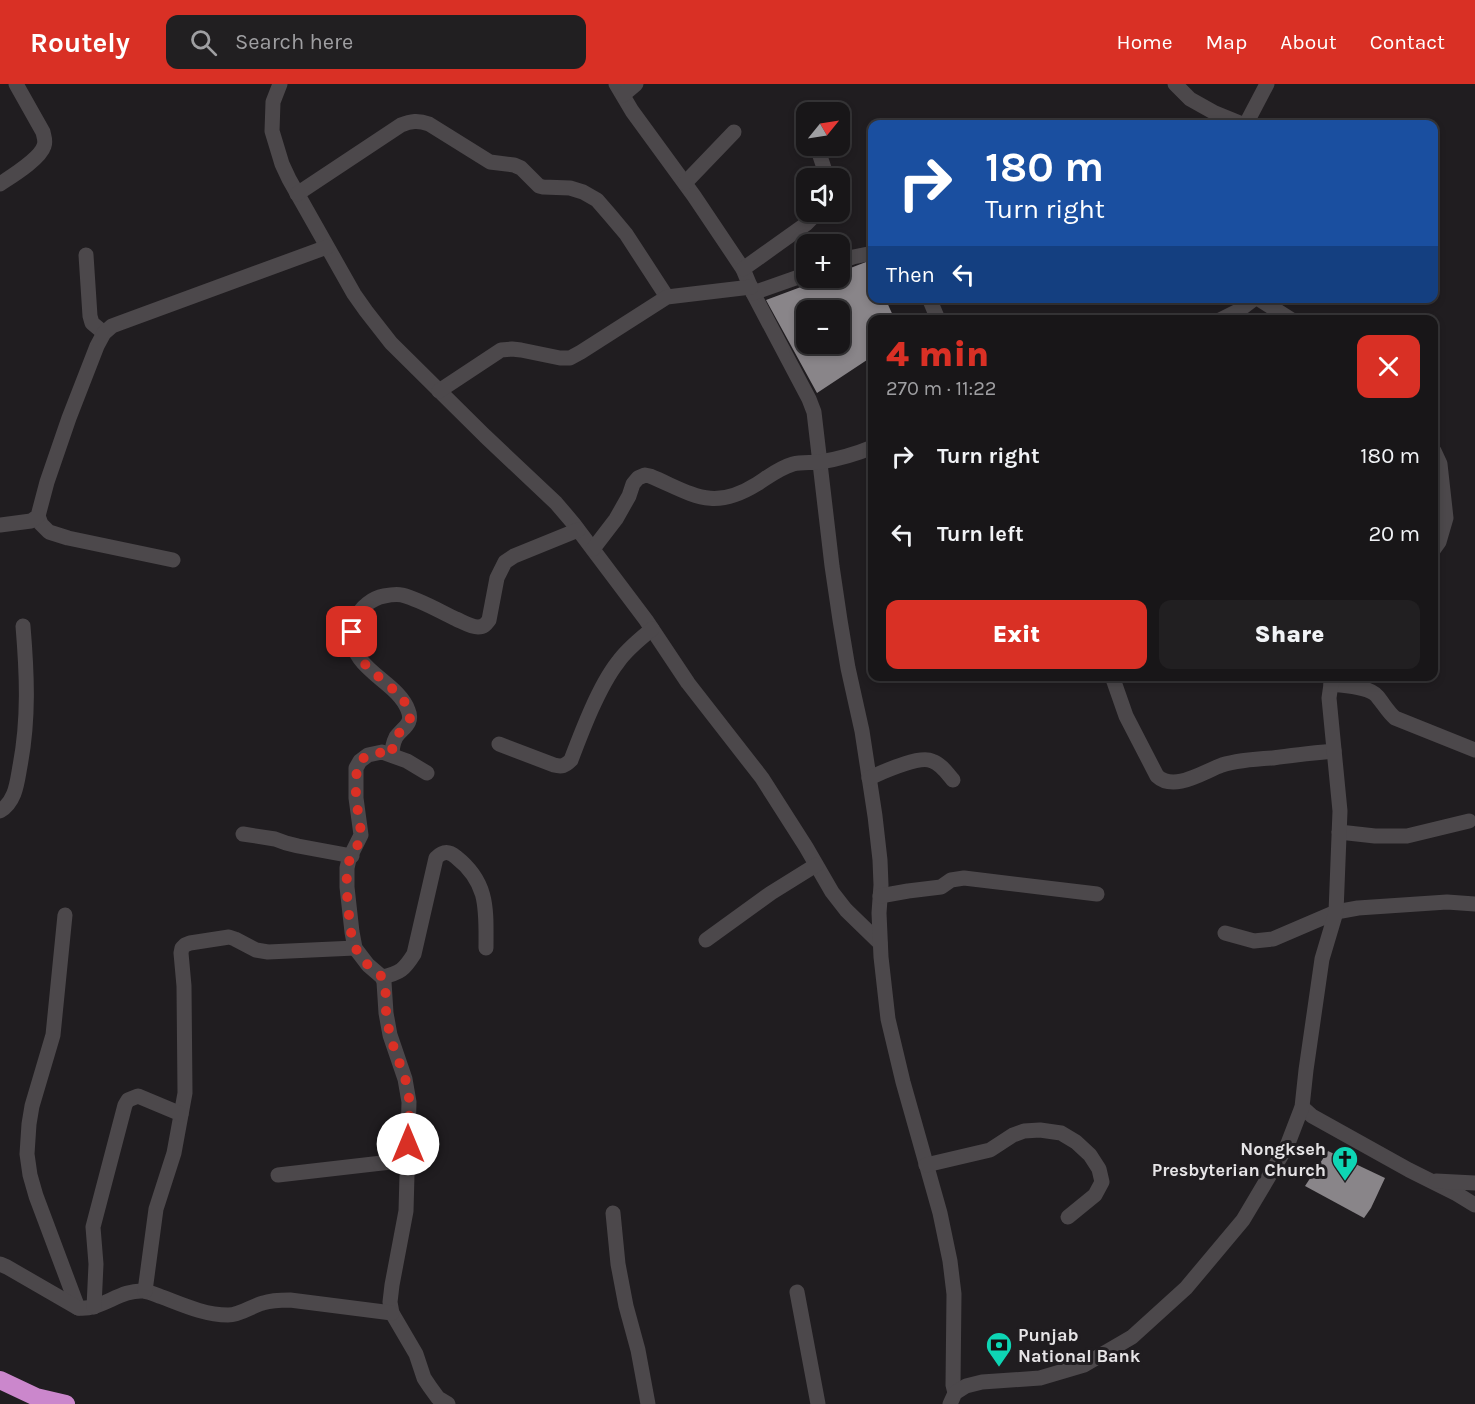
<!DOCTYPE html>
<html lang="en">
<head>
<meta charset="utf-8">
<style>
  body { margin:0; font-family:Karla,sans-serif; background:#211f21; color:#f1f3f6; height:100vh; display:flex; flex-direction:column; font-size:22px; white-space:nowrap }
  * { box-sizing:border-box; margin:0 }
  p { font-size:20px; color:#9f9fa2 }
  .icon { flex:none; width:33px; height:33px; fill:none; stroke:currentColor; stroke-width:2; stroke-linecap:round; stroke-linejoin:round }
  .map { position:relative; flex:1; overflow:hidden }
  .panel { position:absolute; left:868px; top:231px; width:570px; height:366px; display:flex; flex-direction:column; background:#181618; border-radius:12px; box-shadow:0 3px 9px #0003,0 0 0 2px #363537 }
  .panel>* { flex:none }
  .guide { position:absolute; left:868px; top:36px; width:570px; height:183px; border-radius:12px; box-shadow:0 3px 9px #0003,0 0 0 2px #363537; background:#1a4fa0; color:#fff; overflow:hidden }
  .needle { width:39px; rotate:60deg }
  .buttons { position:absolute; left:796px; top:18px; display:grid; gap:12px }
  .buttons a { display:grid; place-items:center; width:54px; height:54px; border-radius:12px; background:#181618; box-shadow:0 3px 9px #0003,0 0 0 2px #363537; font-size:30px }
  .pin { position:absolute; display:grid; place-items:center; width:51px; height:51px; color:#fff; margin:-26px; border-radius:12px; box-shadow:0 3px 9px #0006 }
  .me { position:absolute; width:66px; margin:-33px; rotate:0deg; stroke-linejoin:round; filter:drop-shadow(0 0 4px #0008) }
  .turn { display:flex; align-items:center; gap:21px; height:126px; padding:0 18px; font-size:27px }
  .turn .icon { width:78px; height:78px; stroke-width:2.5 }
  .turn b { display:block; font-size:42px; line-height:51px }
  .then { display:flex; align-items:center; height:57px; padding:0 18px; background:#0003; gap:12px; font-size:22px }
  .round { display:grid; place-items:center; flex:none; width:63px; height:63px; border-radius:12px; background:#211f21 }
  .head { display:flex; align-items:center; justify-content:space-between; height:102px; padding:0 18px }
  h1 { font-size:36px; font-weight:800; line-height:45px; color:#d93025 }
  .button { display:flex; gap:12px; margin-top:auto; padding:12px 18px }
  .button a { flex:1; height:69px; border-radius:12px; background:#d93025; color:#fff; font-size:24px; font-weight:800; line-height:69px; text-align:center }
  .button a+a { background:#211f21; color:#f1f3f6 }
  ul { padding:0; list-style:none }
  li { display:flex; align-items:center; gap:18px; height:78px; padding:0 18px }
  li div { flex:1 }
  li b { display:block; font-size:22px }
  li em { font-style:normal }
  header { display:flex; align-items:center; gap:36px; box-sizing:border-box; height:84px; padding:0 30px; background:#d93025; color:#fff }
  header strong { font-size:28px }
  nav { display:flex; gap:33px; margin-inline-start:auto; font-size:21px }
  .search { width:420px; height:54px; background:#211f21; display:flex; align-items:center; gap:15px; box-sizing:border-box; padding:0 21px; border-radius:12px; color:#9f9fa2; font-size:22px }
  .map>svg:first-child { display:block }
  .building { fill:#898589; fill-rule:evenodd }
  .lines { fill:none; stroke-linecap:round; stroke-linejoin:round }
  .minor { stroke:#4c484b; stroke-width:15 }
  .highway { stroke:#cb87cc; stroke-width:18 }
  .route { stroke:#d93025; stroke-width:10; stroke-dasharray:0 18 }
  .labels { text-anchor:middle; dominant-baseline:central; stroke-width:6; stroke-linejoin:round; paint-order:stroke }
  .poi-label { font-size:18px; font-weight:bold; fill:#e6e4e6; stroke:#201d20; text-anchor:end }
</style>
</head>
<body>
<header>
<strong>Routely</strong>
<div class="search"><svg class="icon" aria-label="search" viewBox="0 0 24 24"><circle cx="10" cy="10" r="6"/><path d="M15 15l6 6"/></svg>Search here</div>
<nav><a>Home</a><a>Map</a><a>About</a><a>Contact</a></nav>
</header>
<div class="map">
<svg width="1475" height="1320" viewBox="0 0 1475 1320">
  <rect width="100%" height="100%" fill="#201d20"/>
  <!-- building -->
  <g class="building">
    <path d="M 866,178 L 873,192 L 873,214 L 885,214 L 895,236 L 873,236 L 873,272 L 817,309 L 766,216 L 825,194 L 840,194 L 840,188 ZM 807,226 L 840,226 L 840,260 L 807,260 Z"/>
    <path d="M 1328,1067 L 1385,1094 L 1371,1124 L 1364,1134 L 1305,1102 Z"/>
  </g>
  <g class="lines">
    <!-- minor -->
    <g class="minor">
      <path d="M 280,0 L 273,18 L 272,47 L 282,80 L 289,95 L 354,210 L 366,227 L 391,259 L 485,352 L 556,419 L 573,439 L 646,536 L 688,599 L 762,694 L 806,763 L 832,808 L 846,826 L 880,859"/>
      <path d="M 616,0 L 632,27 L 694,112 L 743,185 L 753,209 L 809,315 L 814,328 L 832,482 L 840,536 L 848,584 L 862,647 L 875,732 L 880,776 L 881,801 L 879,829 L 881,873 L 888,935 L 903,998 L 940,1129 L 950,1177 L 954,1210 L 953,1301 L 955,1309"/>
      <path d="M 1175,0 L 1190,15 L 1215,29 L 1242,40"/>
      <path d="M 623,11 L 636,0"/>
      <path d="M 1246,40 L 1267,0"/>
      <path d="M 820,72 L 826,90 L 825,94"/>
      <path d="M 685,99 L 734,48"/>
      <path d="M 0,100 C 12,92 40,75 44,62 C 46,57 44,53 43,48 L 16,0"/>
      <path d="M 297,110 L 401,41 C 411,37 418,36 429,40 L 490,78 L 514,81 L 521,84 L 539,102 L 543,103 L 570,104 L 583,108 L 597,116 L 610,131 L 626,150 L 667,213"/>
      <path d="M 86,171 L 90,232 L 92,239 L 104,249"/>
      <path d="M 840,177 L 853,173 L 873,169"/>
      <path d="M 743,185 L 806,140 L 811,135 L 816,128"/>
      <path d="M 753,209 L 807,190"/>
      <path d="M 929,214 L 937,233"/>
      <path d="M 1257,214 L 1292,236"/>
      <path d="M 1220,236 L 1238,227 L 1255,214"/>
      <path d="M 439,307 L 501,266 L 512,265 L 521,266 L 560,274 L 570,274 L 581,268 L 667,213 L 751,203"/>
      <path d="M 1434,367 L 1440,380 L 1446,434 L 1439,458 L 1434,465"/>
      <path d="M 38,432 L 41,440 L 49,448 L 68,454 L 173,476"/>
      <path d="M 0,441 L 31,437 L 38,432 L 47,398 L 69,334 L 97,262 L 104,249 L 112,242 L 120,239 L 327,163"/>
      <path d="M 593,465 L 616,435 L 629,412 L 633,400 L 638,394 L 645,391 L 650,392 C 693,410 712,428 757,400 C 768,393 779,384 793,380 C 801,378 811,379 820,378 C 839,375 856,370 873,363"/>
      <path d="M 1112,592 L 1126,632 L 1157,692 C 1174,708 1203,688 1222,681 C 1238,676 1256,675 1273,674 C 1293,671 1313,669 1334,667"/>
      <path d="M 1331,600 C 1344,602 1368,602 1377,612 C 1383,619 1388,628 1395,634 L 1475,666"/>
      <path d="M 499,660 L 554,681 C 562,683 565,682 571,676 C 582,647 599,602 618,578 C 627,565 640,555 652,545"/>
      <path d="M 392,671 C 392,665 393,659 396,653 C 402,644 414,640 408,626 C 397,596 347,585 353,547 C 353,542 355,538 357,534 C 360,523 373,514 384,512 C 389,511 397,510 402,511 C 421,516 439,527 456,535 C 463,538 471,543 478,543 C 484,543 486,540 489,536 L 497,494 L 505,478 L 514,472 L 578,446"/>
      <path d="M 427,689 L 407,677 L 382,668 L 368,671 L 360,677 L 356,684 L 356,714 L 361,751 L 349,775 L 347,784 L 347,803 L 352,848 L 355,864 L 368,881 L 382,893 L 384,898 L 386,929 L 390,951 L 405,995 L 409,1018 L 406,1127 L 392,1201 L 390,1218 L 392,1229 L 416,1270 L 424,1294 L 430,1303 L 438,1314 L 448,1320"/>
      <path d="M 869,694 C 883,688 919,671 932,677 C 941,680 947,689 953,696"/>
      <path d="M 0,727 C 16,717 17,698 20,682 C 29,635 27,590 23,542"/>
      <path d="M 1339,748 L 1375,752 L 1407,752 L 1469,737"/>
      <path d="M 243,750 L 275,755 L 286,759 L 298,762 L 352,772"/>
      <path d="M 880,812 L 908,807 L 941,803 L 951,796 L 964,794 L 1097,810"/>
      <path d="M 65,831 L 53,951 L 32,1022 L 29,1040 L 27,1070 L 30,1091 L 36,1112 L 78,1224"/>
      <path d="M 1225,849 L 1254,857 L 1273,855 L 1336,828 L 1358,824 L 1447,818 L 1475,820"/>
      <path d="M 706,856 L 771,809 L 816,781"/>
      <path d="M 382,893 C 400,889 404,886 414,870 L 436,774 C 443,767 449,767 456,773 C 489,799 486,826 486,864"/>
      <path d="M 1302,1023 L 1312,1032 L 1409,1086 L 1457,1110 L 1475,1121"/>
      <path d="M 926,1081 L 990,1066 L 1013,1051 L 1024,1047 L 1040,1046 L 1061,1049 L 1076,1058 L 1090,1071 L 1099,1085 L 1102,1098 L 1095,1111 L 1068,1133"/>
      <path d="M 278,1091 L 408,1076"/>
      <path d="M 1436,1097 L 1475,1099"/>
      <path d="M 613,1129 L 618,1180 L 626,1222 L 638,1266 L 648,1320"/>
      <path d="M 0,1180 L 7,1183 L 78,1224 C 101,1227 120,1205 144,1207 C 150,1208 156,1211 162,1213 C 183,1221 205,1231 228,1231 C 241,1231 251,1222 263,1219 C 272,1216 281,1216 290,1216 L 392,1229"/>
      <path d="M 145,1207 L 156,1125 L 174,1069 L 185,1009 L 184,902 L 181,869 L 182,864 L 185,861 L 190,859 L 229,853 L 235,855 L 256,866 L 268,868 L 355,864"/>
      <path d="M 797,1208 L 818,1320"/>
      <path d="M 94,1223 L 96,1180 L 93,1143 L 125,1021 L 128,1016 L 138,1012 L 181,1030"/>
      <path d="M 950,1320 L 955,1309 L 966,1302 L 982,1298 L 1040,1294 L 1084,1281 L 1132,1253 L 1186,1204 L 1243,1136 L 1287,1062 L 1302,1023 L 1306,986 L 1322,875 L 1336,828 L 1340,727 L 1329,614 L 1331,600 L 1335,592"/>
    </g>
    <!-- highway -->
    <path class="highway" d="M 0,1296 L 36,1313 L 66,1320"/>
  </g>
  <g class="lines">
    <!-- route -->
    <path class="route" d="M 352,548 C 353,557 354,566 360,574 C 370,590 413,614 410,634 C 408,641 403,645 399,649 C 393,655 392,663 392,671 C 345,657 356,710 359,737 C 360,741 361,747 361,751 C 360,760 353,767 350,775 C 343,792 349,830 351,848 C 353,861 358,871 367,880 C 373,885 380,888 383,896 C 387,904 385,917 386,927 C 387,935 388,942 390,950 C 394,969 404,986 408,1006 C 411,1023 408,1043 408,1060"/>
  </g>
  <!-- icons -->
  <defs>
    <g id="church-pin" transform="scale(1.35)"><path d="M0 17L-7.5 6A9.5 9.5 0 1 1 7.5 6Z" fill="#0ed5b4" stroke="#201d20"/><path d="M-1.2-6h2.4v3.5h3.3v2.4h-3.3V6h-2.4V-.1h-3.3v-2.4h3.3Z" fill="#111"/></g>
    <g id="bank-pin" transform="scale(1.35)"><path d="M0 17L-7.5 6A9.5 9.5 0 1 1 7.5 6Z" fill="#0ed5b4" stroke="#201d20"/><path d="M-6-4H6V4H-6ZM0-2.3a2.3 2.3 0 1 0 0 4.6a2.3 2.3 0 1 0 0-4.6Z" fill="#111"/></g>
  </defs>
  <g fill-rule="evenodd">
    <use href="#church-pin" x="1345" y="1075"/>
    <use href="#bank-pin" x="999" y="1261"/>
  </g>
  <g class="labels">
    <!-- poi labels -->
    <g class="poi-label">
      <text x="1326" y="1065">Nongkseh<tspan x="1326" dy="21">Presbyterian Church</tspan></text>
      <text x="1018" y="1251" text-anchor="start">Punjab<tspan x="1018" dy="21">National Bank</tspan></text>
    </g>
  </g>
</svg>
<div class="buttons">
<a><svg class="needle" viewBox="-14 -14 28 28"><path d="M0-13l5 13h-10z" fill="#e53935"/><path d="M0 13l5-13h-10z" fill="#9f9fa2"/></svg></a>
<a><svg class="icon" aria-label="sound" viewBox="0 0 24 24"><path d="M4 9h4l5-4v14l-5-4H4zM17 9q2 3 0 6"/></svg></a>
<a>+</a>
<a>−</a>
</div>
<div class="pin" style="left:352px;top:548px;background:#d93025"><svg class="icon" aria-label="arrive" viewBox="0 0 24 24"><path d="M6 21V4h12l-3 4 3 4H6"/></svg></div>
<svg class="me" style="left:408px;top:1060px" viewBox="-20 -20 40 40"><circle r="19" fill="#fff"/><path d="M0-13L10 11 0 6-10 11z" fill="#d93025"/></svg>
<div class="guide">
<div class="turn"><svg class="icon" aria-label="right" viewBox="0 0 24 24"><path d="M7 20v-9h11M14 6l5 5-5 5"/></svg><div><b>180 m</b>Turn right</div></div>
<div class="then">Then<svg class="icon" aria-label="left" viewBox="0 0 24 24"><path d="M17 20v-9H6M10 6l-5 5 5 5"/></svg></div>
</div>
<section class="panel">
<div class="head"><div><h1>4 min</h1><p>270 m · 11:22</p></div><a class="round" style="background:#d93025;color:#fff"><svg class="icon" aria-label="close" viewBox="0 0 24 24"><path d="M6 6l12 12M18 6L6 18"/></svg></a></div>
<ul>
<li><svg class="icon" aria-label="right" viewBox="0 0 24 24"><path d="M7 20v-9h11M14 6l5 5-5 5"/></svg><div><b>Turn right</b></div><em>180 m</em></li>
<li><svg class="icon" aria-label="left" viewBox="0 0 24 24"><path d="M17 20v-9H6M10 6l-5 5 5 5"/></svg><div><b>Turn left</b></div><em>20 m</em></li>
</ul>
<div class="button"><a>Exit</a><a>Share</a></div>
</section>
</div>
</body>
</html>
